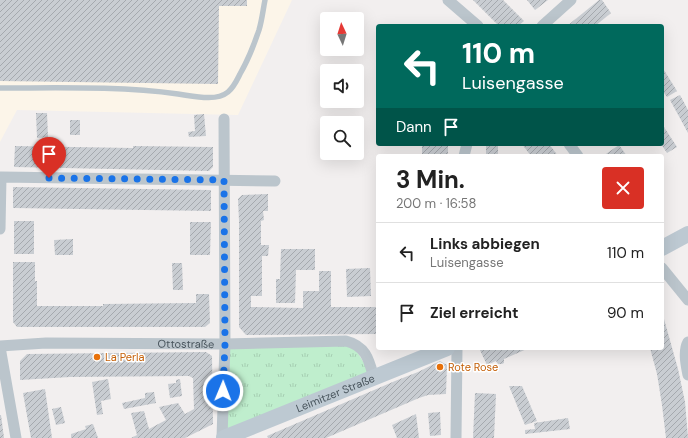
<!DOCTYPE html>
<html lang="de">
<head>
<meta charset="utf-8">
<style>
  body { margin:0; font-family:"DM Sans",sans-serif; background:#f2f2f2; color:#222; height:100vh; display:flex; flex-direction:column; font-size:15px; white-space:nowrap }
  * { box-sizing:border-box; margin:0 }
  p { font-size:13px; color:#767676 }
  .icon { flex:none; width:22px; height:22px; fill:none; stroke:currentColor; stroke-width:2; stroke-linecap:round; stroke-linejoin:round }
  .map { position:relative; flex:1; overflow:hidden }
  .side { position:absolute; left:376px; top:154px; width:288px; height:196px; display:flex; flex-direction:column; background:#fff; border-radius:4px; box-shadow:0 4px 16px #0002 }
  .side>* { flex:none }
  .banner { position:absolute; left:376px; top:24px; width:288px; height:122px; border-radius:4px; box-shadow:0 4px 16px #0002; background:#00695c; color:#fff; overflow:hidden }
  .needle { width:26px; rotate:356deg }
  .fabs { position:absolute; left:320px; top:12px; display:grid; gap:8px }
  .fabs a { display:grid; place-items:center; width:44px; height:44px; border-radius:4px; background:#fff; box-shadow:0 4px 16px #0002; font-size:20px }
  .pin { position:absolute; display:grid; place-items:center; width:34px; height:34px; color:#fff; margin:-41px -17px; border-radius:50% 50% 50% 0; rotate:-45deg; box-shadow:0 0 4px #0007 }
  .pin .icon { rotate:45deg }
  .me { position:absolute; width:44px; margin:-22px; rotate:1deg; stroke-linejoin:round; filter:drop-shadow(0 0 3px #0008) }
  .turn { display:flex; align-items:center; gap:14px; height:84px; padding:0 20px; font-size:18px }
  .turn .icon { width:52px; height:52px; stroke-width:2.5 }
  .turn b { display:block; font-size:28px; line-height:34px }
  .then { display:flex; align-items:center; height:38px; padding:0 20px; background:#0003; gap:8px; font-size:15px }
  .round { display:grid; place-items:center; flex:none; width:42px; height:42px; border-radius:4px; background:#f2f2f2 }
  .summary { display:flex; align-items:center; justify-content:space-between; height:68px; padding:0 20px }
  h1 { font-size:24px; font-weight:700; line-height:30px }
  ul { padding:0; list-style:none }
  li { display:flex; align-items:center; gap:12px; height:60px; padding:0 20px; border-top:1px solid #e0e0e0 }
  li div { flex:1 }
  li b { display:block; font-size:15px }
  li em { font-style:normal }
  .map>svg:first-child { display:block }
  .commercial { fill:#fcf5e9 }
  .grass { fill:url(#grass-tufts) }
  .building { fill:url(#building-hatch) }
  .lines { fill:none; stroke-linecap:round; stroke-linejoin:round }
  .lane { stroke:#bbc5cc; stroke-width:5.5 }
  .street { stroke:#bbc5cc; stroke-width:11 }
  .secondary { stroke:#bdc9d2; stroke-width:16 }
  .route { stroke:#1a73e8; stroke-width:7; stroke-dasharray:0 12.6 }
  .food-dot { fill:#e8710a; stroke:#fff; stroke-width:1.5 }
  .labels { text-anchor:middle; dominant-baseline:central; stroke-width:3; stroke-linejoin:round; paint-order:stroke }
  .street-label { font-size:11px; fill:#48545c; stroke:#fff }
  .food-label { font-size:11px; fill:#c56008; stroke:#fff; text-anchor:start }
</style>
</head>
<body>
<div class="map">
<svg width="688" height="438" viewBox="0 0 688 438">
  <defs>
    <pattern id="grass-tufts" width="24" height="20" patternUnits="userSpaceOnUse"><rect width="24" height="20" fill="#bfeecd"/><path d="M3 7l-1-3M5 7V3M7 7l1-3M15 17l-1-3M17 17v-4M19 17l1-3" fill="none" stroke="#a6ceb2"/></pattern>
    <pattern id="building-hatch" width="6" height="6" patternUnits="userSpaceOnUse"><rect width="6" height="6" fill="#c9cdd2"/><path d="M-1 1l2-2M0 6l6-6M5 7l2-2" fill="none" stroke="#a5a9ae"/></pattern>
  </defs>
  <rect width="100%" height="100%" fill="#f2efef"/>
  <!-- commercial -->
  <path class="commercial" d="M 0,0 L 292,0 L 238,115 L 17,110 L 0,142 Z"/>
  <!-- grass -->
  <path class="grass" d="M 339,342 L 356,350 L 372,376 L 226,438 L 226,345 Z"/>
  <!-- building -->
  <g class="building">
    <path d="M 0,0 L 247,0 L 247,6 L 219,6 L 218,84 L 0,81 Z"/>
    <path d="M 473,0 L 503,0 L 524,21 L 518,26 L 499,26 Z"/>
    <path d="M 527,0 L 548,0 L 535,10 Z"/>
    <path d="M 599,0 L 602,0 L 611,13 L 595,26 L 567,26 Z"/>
    <path d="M 662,67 L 677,91 L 667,97 L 662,90 Z"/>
    <path d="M 680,95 L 688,110 L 688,133 L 670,100 Z"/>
    <path d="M 36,113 L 47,113 L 48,137 L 37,138 Z"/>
    <path d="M 204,114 L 206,136 L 189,137 L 188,132 L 195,131 L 194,115 Z"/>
    <rect x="70" y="120" width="10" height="15"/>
    <path d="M 662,124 L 677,147 L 667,153 L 661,144 L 662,144 Z"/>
    <rect x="422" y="144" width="26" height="12"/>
    <rect x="486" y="144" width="12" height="11"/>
    <path d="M 522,144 L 549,144 L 558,156 L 531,156 Z"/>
    <path d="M 619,145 L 627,156 L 603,156 Z"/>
    <path d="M 15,146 L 133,148 L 133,146 L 213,147 L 213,167 L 209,171 L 14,167 Z"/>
    <path d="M 13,187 L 211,190 L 211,211 L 13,208 Z"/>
    <path d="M 268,194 L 268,211 L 263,211 L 264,220 L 261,221 L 261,245 L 269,245 L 268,256 L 262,256 L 262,296 L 251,296 L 251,307 L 303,308 L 303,291 L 319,291 L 319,271 L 331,271 L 331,307 L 378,307 L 378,334 L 246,335 L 239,327 L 239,221 L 238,199 L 242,195 Z"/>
    <rect x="14" y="221" width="20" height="33"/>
    <path d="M 190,222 L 211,222 L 210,255 L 190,255 Z"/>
    <path d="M 73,239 L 73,255 L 55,255 L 54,240 Z"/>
    <path d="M 281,249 L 315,249 L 315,270 L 296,270 L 295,303 L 276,303 L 276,279 L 280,279 Z"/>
    <path d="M 13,262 L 35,262 L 35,281 L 37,281 L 37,306 L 103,306 L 103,304 L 196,303 L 196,294 L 209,294 L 210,323 L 205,327 L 17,327 L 13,322 Z"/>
    <path d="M 172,263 L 182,263 L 183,290 L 173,290 Z"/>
    <path d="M 370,268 L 371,296 L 347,297 L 346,269 Z"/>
    <path d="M 662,312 L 678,369 L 685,402 L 688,438 L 666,438 L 662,405 L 657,374 L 650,348 L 662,348 Z"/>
    <path d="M 479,348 L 529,348 L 504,359 L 504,363 L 502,364 L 498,364 L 496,361 L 487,365 Z"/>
    <path d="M 206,352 L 212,356 L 213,424 L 185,438 L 131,438 L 137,435 L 131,413 L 144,411 L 149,429 L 166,420 L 159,407 L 178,403 L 185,414 L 194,409 L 193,378 L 189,376 L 70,377 L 20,380 L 20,361 L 27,354 Z"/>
    <path d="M 440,361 L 447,365 L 446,394 L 428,395 L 419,398 L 326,438 L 268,438 L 267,436 L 395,381 L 418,372 Z"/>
    <path d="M 108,379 L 111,399 L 101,401 L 103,414 L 97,415 L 92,382 Z"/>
    <path d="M 180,379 L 182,396 L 170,398 L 168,384 L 176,383 L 176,380 Z"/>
    <path d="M 509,386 L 522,386 L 537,421 L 525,425 Z"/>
    <path d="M 45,389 L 52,438 L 31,438 L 23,393 Z"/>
    <path d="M 154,392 L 156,403 L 124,409 L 122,403 L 145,398 L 145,393 Z"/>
    <path d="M 475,393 L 496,394 L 494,438 L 473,438 Z"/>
    <path d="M 61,407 L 65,423 L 56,425 L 52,409 Z"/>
    <path d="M 440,412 L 441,435 L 430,436 L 428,413 Z"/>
    <path d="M 416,414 L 419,438 L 397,438 L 392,425 Z"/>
    <path d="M 0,415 L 1,415 L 4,438 L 0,438 Z"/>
    <path d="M 568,418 L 570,429 L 525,434 L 525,430 L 535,429 L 534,423 Z"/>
    <path d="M 93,424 L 98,438 L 71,438 L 71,434 L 86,429 L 85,426 Z"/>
  </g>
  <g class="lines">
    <!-- lane -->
    <path class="lane" d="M 0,88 C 59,88 120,86 178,94 C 193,96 216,102 228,92 C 234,87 237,80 240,74 C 248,60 254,45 259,30 C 262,20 263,10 265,0"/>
    <!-- street -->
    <g class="street">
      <path d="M 448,0 L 478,26"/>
      <path d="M 542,26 L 571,0"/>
      <path d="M 569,144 L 578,156"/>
      <path d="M 464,156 L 467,144"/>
      <path d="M 0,229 L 1,177 L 275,181"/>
      <path d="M 662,268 L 688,300"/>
      <path d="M 688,342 C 683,351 686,365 688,375"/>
      <path id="s1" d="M 0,346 L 46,343 L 225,344 L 346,341 C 366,346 369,360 374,378"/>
      <path d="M 0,347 L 16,438"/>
      <path d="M 222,438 L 225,344 L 224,119"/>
      <path d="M 456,438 L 457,348"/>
    </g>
    <!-- secondary -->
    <g class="secondary">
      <path d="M 662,248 L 688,234"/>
      <path id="s2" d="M 224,438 L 447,348"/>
    </g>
  </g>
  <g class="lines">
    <!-- route -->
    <path class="route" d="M 49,178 L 224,180 L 225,344 L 223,391"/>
  </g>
  <!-- markers -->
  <g class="food-dot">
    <circle cx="97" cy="357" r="4"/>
    <circle cx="440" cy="367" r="4"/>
  </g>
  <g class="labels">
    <!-- street labels -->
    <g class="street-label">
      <text stroke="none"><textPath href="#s1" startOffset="186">Ottostraße</textPath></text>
      <text stroke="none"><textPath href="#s2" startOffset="120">Leimitzer Straße</textPath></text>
    </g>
    <!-- food labels -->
    <g class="food-label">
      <text x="105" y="357">La Perla</text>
      <text x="448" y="367">Rote Rose</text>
    </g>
  </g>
</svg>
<div class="fabs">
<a><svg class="needle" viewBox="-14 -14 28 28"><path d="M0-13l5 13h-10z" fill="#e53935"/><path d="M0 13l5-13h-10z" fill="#767676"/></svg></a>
<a><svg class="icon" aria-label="sound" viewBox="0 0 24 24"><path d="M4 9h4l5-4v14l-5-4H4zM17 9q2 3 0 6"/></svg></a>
<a><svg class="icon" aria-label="search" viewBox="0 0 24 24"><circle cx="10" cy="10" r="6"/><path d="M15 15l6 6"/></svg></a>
</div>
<div class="pin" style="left:49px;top:178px;background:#d93025"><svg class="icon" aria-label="arrive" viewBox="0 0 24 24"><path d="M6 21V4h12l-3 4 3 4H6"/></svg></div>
<svg class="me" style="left:223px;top:391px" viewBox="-20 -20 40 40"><circle r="17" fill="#1a73e8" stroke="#fff" stroke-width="3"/><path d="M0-11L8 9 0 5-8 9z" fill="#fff"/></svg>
<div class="banner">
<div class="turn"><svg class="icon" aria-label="left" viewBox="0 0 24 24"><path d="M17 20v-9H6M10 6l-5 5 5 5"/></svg><div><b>110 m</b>Luisengasse</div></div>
<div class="then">Dann<svg class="icon" aria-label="arrive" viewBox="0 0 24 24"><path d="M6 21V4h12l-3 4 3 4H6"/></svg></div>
</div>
<section class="side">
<div class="summary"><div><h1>3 Min.</h1><p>200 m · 16:58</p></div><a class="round" style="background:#d93025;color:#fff"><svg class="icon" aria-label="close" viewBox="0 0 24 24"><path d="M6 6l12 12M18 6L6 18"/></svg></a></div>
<ul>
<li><svg class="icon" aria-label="left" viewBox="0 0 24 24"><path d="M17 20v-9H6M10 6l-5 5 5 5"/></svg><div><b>Links abbiegen</b><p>Luisengasse</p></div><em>110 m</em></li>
<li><svg class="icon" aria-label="arrive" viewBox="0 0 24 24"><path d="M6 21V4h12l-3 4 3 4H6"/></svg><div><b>Ziel erreicht</b></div><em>90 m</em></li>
</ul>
</section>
</div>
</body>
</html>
